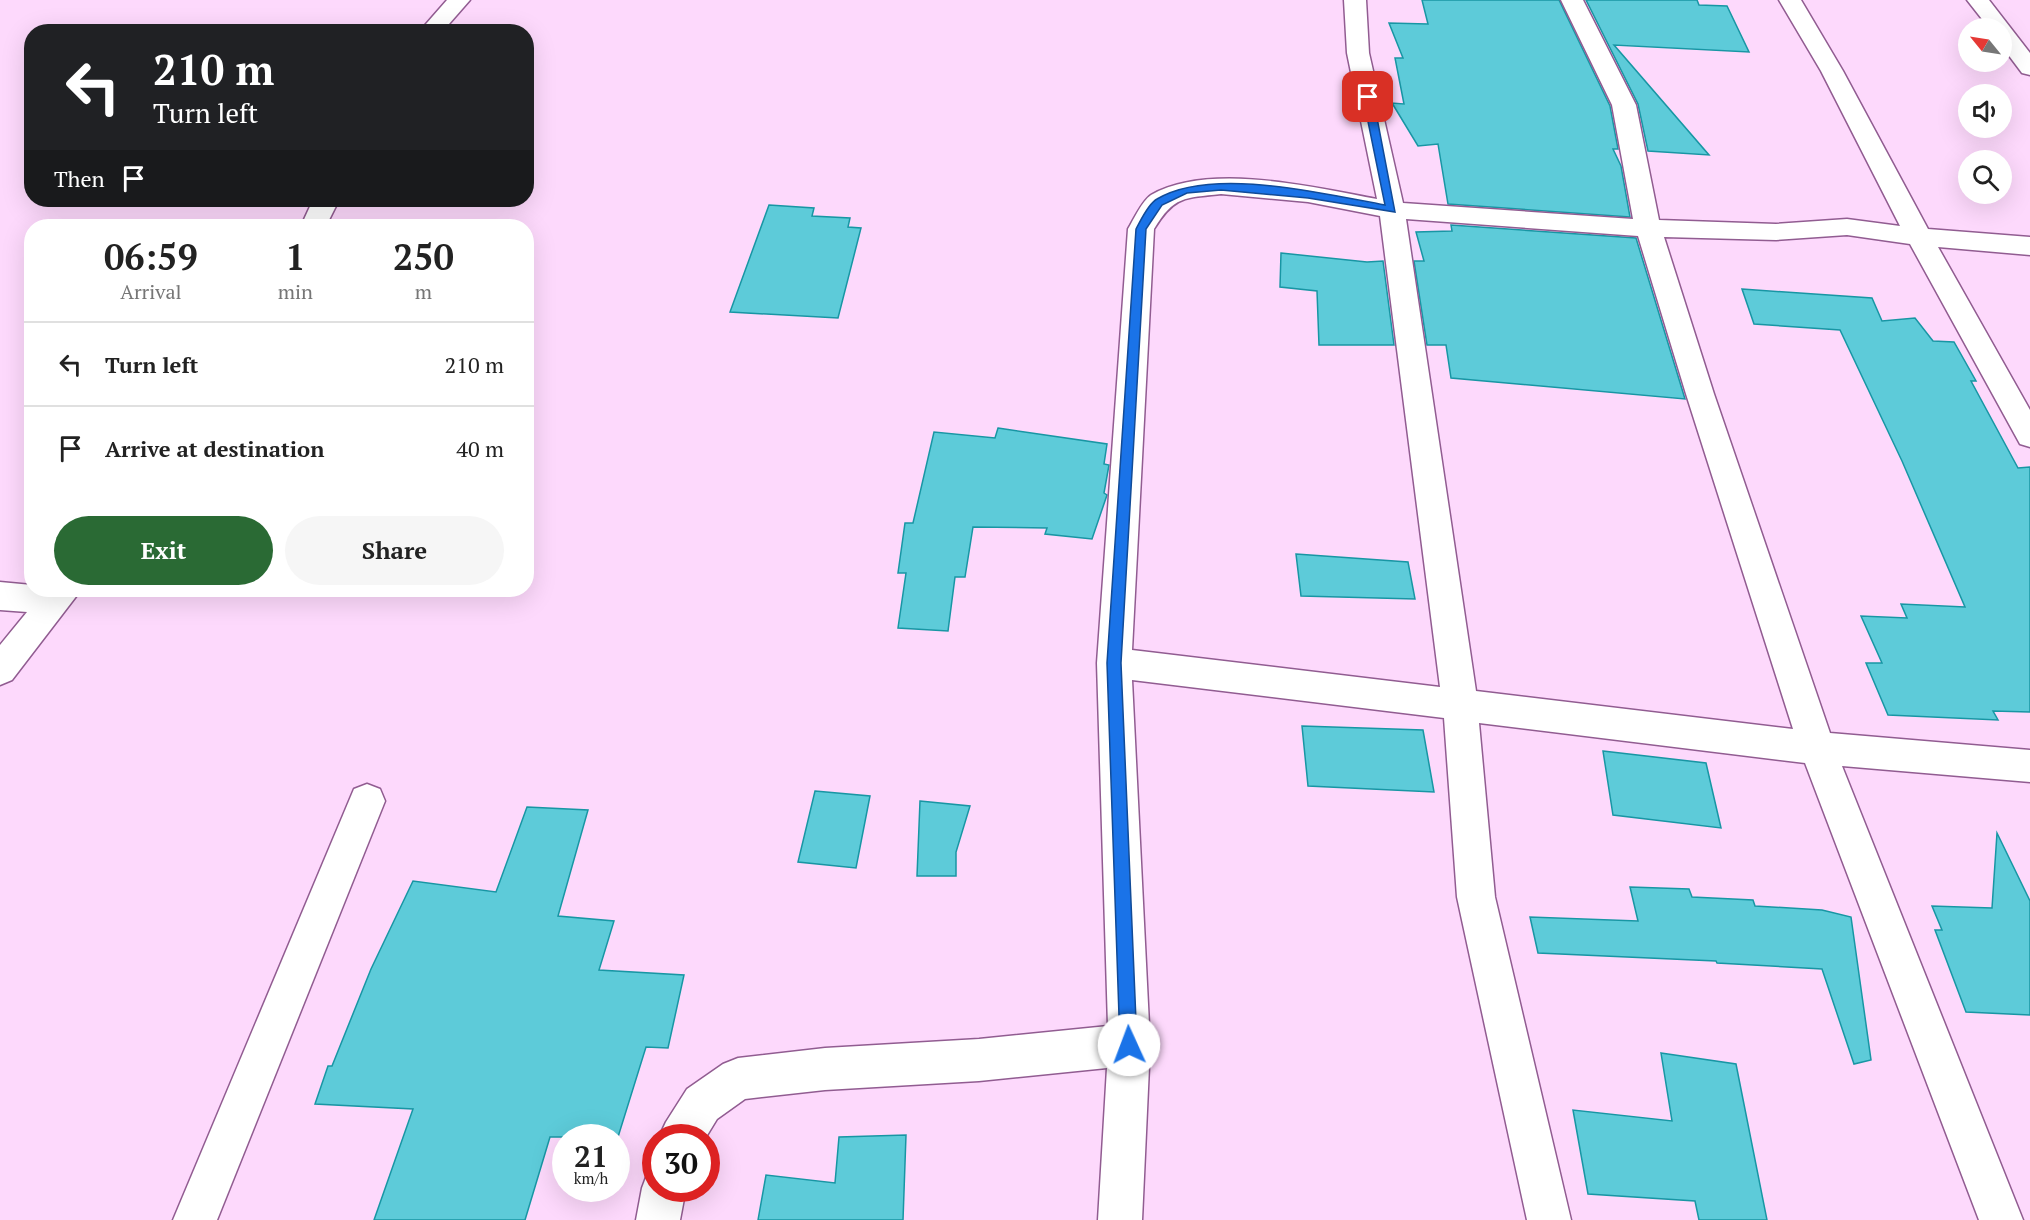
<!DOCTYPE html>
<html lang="en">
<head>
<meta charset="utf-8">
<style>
  body { margin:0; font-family:"PT Serif",serif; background:#f6f6f6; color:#222; height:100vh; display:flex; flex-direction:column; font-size:22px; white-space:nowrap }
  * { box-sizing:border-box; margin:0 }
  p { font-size:20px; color:#767676 }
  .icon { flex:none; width:33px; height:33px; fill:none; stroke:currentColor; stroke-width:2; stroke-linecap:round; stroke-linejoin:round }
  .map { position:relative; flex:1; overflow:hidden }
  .drawer { position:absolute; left:24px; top:219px; width:510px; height:378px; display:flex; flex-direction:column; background:#fff; border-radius:24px; box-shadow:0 6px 24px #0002 }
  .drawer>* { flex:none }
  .banner { position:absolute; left:24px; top:24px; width:510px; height:183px; border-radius:24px; box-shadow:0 6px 24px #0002; background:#202124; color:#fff; overflow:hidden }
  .needle { width:39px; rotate:300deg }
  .fabs { position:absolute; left:1958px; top:18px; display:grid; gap:12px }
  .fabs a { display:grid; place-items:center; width:54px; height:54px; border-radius:50%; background:#fff; box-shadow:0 6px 24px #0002; font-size:30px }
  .speed { position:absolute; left:552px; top:1124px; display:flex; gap:12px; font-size:30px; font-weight:700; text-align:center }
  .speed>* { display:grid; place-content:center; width:78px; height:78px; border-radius:50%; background:#fff; box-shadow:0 6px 24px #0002; line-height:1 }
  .speed small { font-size:15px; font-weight:400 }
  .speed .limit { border:9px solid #d22; background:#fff; color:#111 }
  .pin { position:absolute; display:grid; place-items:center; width:51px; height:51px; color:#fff; margin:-26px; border-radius:12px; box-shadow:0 3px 9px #0006 }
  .me { position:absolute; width:66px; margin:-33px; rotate:358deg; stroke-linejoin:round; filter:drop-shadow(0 0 4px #0008) }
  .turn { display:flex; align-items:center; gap:21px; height:126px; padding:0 30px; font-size:27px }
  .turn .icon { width:78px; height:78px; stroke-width:2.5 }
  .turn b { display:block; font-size:42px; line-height:51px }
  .then { display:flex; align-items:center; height:57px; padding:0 30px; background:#0003; gap:12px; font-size:22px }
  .eta { display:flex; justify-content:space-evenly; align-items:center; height:102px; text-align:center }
  .eta b { font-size:36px; font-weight:800; line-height:42px }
  .primary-button { display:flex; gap:12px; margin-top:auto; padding:12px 30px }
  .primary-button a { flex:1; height:69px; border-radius:36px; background:#2a6a34; color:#fff; font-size:24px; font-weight:800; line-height:69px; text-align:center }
  .primary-button a+a { background:#f6f6f6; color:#222 }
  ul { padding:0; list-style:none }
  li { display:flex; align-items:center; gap:18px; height:84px; padding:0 30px; border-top:2px solid #e0e0e0 }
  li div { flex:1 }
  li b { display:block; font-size:22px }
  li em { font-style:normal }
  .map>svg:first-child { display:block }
  .building { fill:#5dcbd9; stroke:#1896a4; stroke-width:1.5 }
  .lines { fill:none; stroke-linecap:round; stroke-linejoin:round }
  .street-casing { stroke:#915c91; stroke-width:3 }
  .street { fill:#fff; fill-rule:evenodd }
  .route { fill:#1a73e8; stroke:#114b97; stroke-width:1.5 }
</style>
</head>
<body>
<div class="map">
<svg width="2030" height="1220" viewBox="0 0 2030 1220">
  <rect width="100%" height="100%" fill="#fdd9fc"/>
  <!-- building -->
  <g class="building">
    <path d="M 1422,0 L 1559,0 L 1610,106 L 1618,149 L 1613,149 L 1621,166 L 1630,217 L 1448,204 L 1438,144 L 1418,146 L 1392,103 L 1404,104 L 1395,58 L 1403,58 L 1389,23 L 1428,24 Z"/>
    <path d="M 1586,0 L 1697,0 L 1699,5 L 1727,6 L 1749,52 L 1614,45 L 1709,155 L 1648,151 L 1638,104 Z"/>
    <path d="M 769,205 L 814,208 L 812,216 L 850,218 L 848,227 L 861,228 L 838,318 L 730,312 Z"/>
    <path d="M 1451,225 L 1636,238 L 1685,399 L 1451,378 L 1446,345 L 1427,345 L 1414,261 L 1424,261 L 1416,232 L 1452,231 Z"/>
    <path d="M 1281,253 L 1367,262 L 1383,261 L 1394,345 L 1319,345 L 1317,291 L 1280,287 Z"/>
    <path d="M 1742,289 L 1872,298 L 1882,321 L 1915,318 L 1933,341 L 1954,342 L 1976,381 L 1971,381 L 2018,468 L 2030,467 L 2030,712 L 1993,711 L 1998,720 L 1888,715 L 1866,663 L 1882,663 L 1861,616 L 1907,618 L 1901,604 L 1965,607 L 1902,461 L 1840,330 L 1754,324 Z"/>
    <path d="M 998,428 L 1107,444 L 1104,464 L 1109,465 L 1104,493 L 1107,495 L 1092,539 L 1045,534 L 1047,528 L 973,527 L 965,577 L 955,577 L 948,631 L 898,628 L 906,573 L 898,573 L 905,523 L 913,523 L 934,432 L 995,438 Z"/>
    <path d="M 1296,554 L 1408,562 L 1415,599 L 1301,596 Z"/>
    <path d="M 1302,726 L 1423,730 L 1434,792 L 1308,786 Z"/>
    <path d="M 1603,751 L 1706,763 L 1721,828 L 1613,815 Z"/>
    <path d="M 815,791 L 870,796 L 856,868 L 798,862 Z"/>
    <path d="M 920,801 L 970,806 L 956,852 L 956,876 L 917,876 Z"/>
    <path d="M 527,807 L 588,810 L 558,916 L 614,921 L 599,970 L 684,975 L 668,1048 L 646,1047 L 618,1137 L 550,1137 L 525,1220 L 374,1220 L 413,1109 L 315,1104 L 328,1066 L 332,1066 L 371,969 L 413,881 L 496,892 Z"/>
    <path d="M 1997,833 L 2030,901 L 2030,1015 L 1966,1012 L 1935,930 L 1942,930 L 1932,906 L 1992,908 Z"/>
    <path d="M 1630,887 L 1689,889 L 1692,897 L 1753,900 L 1755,906 L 1822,910 L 1851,917 L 1871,1060 L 1854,1064 L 1822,969 L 1717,963 L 1716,961 L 1538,953 L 1530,917 L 1638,921 Z"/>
    <path d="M 1661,1053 L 1736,1064 L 1767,1220 L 1699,1220 L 1695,1201 L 1588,1194 L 1573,1110 L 1672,1121 Z"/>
    <path d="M 906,1135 L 903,1220 L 758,1220 L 766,1175 L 835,1183 L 839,1137 Z"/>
  </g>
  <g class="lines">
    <!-- street casing -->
    <g class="street-casing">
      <g id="street">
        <path d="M 447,0 L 470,0 L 442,32 L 419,32 Z"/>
        <path d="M 1344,0 L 1366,0 L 1369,53 L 1403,203 L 1633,219 L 1612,105 L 1561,0 L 1583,0 L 1636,105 L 1659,220 L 1776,224 L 1847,219 L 1900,226 L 1821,71 L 1779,0 L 1801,0 L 1843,71 L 1928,229 L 2030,237 L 2030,255 L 1938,247 L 2030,410 L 2030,447 L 2020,444 L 1910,244 L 1847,235 L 1776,240 L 1664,237 L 1714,394 L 1830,733 L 2030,750 L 2030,782 L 1842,766 L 2023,1220 L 1979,1220 L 1805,763 L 1479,723 L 1495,897 L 1571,1220 L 1527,1220 L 1457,897 L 1444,718 L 1132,680 L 1150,1045 L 1142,1220 L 1098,1220 L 1107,1068 L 979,1081 L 825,1090 L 745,1099 L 717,1119 L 706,1137 L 659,1137 L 666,1122 L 687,1089 L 723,1064 L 738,1058 L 825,1048 L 979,1039 L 1108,1026 L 1097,663 L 1128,229 C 1134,219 1142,201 1151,195 C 1208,162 1315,187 1377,199 L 1347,53 ZM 1221,194 L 1308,202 L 1380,216 L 1440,687 L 1132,650 L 1154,229 C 1174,196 1184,198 1221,194 ZM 1406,219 L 1638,236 L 1686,394 L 1793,729 L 1476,691 Z"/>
        <path d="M 1967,0 L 1989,0 L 2030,53 L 2030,75 L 2022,73 L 2001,45 L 2001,28 L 1989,28 Z"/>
        <path d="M 313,200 L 339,200 L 326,226 L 301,226 Z"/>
        <path d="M 0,582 L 32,585 L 32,590 L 81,590 L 12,680 L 0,685 L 0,645 L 27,612 L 0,610 Z"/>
        <path d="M 367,784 L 380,789 L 385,801 L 217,1220 L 173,1220 L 354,789 Z"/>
        <path d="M 656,1169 L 656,1188 L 686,1188 L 680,1220 L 636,1220 L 642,1188 L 648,1172 Z"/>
      </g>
    </g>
    <!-- street -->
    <use href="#street" class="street"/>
  </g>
  <!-- route -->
  <path class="route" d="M 1368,94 L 1373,97 L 1395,212 L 1308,198 L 1221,190 L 1187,193 L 1162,205 L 1146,229 L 1121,663 L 1137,1045 L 1135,1051 L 1129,1053 L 1123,1051 L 1120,1045 L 1107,663 L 1136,229 C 1141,220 1148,204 1157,199 C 1212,166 1324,194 1385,205 L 1363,97 Z"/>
</svg>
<div class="fabs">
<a><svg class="needle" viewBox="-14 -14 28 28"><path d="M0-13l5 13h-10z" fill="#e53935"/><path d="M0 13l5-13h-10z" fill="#767676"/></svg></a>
<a><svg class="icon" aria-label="sound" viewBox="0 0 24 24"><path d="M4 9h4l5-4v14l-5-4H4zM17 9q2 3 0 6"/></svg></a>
<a><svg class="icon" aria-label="search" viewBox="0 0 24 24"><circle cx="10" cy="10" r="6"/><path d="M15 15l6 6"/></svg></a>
</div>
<div class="speed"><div>21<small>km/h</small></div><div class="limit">30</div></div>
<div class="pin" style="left:1368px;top:97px;background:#d93025"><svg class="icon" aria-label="arrive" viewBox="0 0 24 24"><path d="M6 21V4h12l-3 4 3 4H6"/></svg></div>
<svg class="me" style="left:1129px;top:1045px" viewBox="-20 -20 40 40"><circle r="19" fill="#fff"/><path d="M0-13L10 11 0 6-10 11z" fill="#1a73e8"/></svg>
<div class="banner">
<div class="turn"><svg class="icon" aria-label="left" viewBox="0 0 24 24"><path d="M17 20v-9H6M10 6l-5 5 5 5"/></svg><div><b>210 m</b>Turn left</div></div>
<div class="then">Then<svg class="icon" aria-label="arrive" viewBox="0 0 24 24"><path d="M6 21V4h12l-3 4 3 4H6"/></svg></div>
</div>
<section class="drawer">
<div class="eta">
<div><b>06:59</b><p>Arrival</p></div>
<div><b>1</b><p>min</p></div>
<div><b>250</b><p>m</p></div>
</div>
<ul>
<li><svg class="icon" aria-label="left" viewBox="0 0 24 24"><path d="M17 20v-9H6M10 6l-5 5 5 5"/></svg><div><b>Turn left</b></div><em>210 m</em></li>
<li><svg class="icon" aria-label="arrive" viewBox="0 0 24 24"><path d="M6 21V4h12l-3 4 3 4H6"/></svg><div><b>Arrive at destination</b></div><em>40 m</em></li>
</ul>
<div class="primary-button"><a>Exit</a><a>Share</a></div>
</section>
</div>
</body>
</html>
